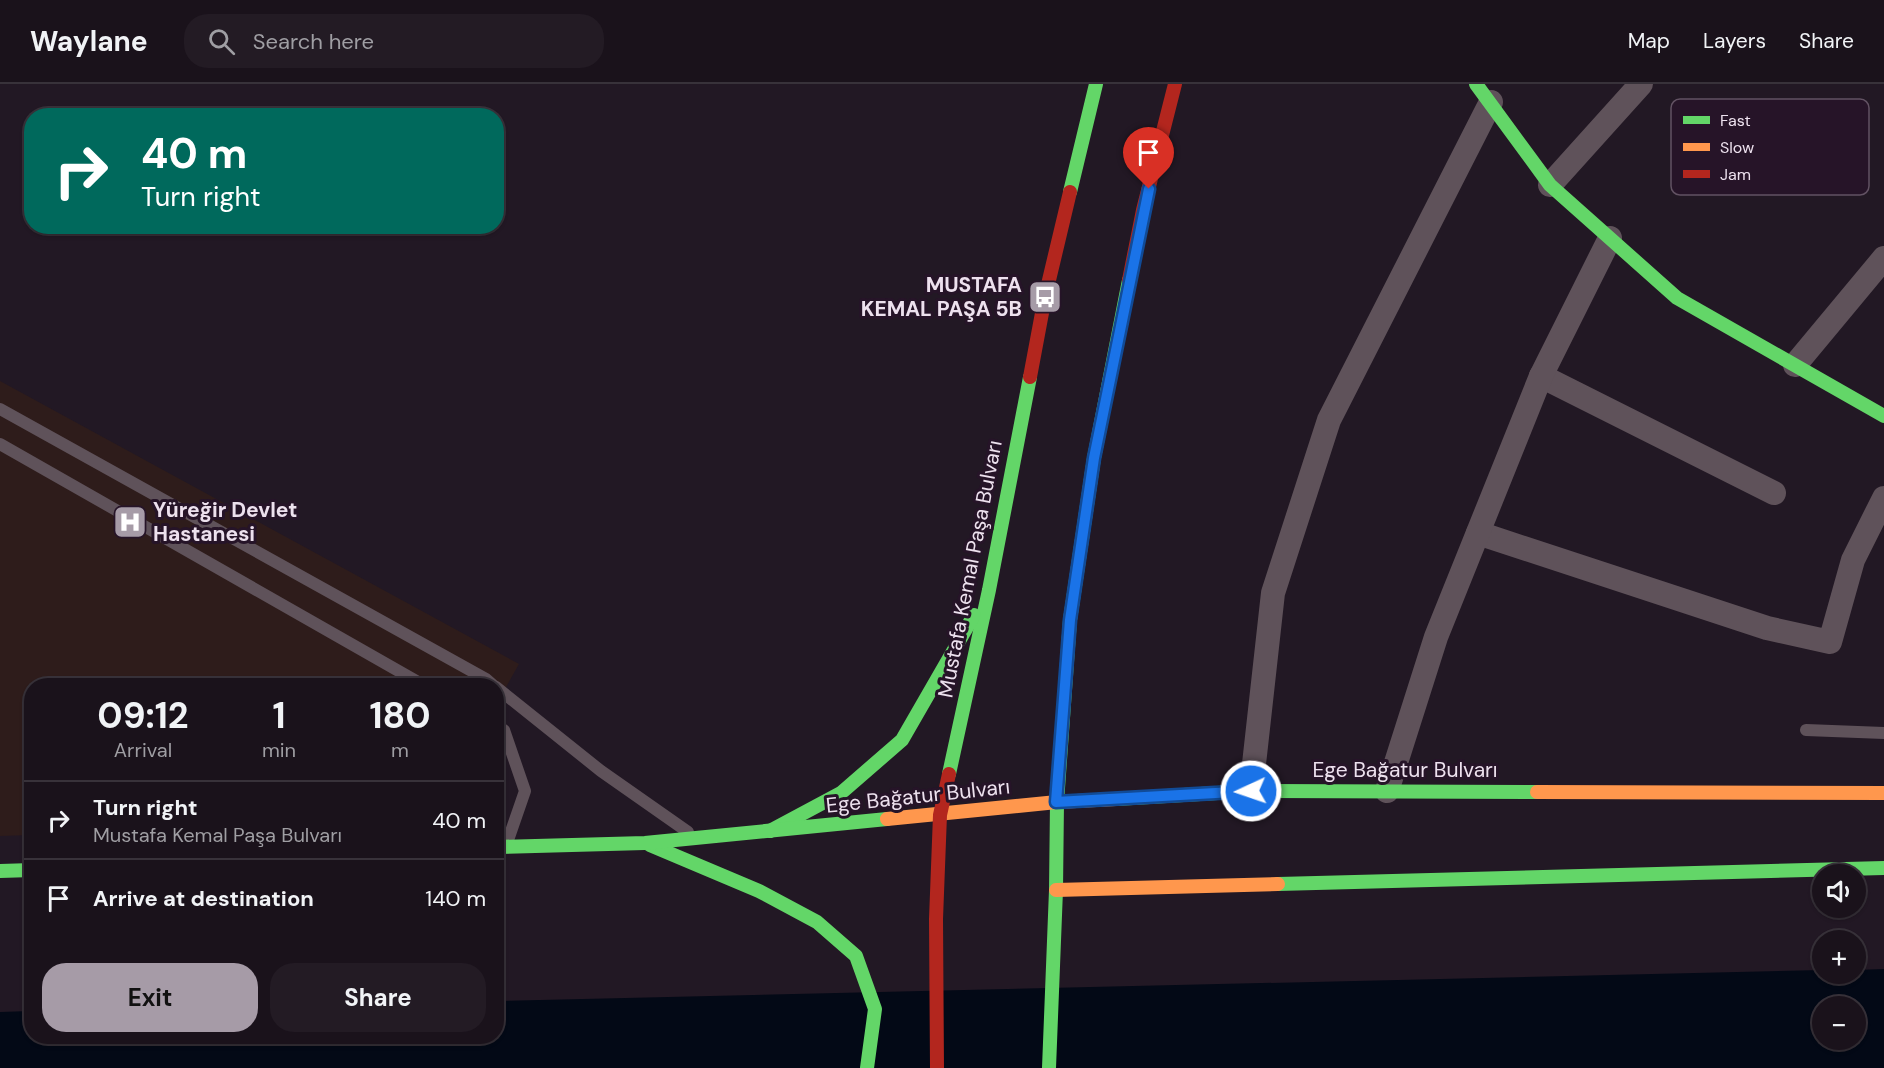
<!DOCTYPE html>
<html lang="en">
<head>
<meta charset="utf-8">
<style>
  body { margin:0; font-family:"DM Sans",sans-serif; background:#231b24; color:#f1f3f6; height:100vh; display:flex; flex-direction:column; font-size:22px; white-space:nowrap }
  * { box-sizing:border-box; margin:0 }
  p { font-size:20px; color:#9f9ea3 }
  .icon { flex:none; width:33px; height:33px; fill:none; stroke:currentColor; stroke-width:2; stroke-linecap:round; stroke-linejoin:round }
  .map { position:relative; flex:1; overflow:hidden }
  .details { position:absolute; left:24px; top:594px; width:480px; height:366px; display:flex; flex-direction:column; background:#1a121b; border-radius:24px; box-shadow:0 2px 4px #0004,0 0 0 2px #38323a }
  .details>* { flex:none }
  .top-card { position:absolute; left:24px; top:24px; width:480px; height:126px; border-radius:24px; box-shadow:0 2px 4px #0004,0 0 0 2px #38323a; background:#00695c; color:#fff; overflow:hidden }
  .buttons { position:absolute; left:1812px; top:780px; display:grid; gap:12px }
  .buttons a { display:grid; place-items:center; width:54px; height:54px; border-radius:50%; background:#1a121b; box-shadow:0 2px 4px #0004,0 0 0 2px #38323a; font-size:30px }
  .pin { position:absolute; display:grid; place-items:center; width:51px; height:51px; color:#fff; margin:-62px -26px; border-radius:50% 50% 50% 0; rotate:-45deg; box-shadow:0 0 6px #0007 }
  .pin .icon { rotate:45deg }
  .me { position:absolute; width:66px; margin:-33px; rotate:267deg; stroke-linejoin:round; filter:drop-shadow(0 0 4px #0008) }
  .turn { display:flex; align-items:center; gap:21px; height:126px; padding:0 18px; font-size:27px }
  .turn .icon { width:78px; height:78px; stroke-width:2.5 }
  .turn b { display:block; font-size:42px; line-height:51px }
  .eta { display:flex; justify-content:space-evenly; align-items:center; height:102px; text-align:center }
  .eta b { font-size:36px; font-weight:700; line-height:42px }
  .primary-button { display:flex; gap:12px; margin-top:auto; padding:12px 18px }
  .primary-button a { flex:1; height:69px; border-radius:24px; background:#a69ba7; color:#111; font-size:24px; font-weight:700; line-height:69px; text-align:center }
  .primary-button a+a { background:#231b24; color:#f1f3f6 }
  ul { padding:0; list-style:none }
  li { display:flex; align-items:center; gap:18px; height:78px; padding:0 18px; border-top:2px solid #38323a }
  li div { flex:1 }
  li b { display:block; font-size:22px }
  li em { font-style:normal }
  header { display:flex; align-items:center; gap:36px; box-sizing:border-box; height:84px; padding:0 30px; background:#1a121b; border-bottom:2px solid #38323a }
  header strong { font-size:28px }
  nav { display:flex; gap:33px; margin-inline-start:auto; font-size:21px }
  .search { width:420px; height:54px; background:#231b24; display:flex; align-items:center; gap:15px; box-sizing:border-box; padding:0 21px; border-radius:24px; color:#9f9ea3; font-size:22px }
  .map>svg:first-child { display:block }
  .medical { fill:#2e1c1b }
  .water { fill:#030916; fill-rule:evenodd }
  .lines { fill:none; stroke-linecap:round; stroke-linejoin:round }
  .lane { stroke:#5f525a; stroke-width:12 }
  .street { stroke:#5f525a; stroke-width:24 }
  .fast { stroke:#63d668; stroke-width:14 }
  .slow { stroke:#ff974d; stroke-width:14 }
  .jam { stroke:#b3261e; stroke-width:14 }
  .route-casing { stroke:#114b97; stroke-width:15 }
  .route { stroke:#1a73e8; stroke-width:10 }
  .labels { text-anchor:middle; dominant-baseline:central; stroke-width:6; stroke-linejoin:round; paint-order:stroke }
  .poi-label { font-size:21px; font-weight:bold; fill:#ede1ee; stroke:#261428; text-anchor:end }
  .street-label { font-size:21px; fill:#ede1ee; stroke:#261428 }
  .key { fill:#261428; stroke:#625263; stroke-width:1.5 }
  .key-label { font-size:16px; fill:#ede1ee }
</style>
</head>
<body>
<header>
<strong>Waylane</strong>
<div class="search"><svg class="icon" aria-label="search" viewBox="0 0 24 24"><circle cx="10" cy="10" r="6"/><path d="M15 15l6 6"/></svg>Search here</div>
<nav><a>Map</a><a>Layers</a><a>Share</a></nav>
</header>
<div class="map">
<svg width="1884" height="984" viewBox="0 0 1884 984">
  <rect width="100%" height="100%" fill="#221824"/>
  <!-- medical -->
  <path class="medical" d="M 0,297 L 519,580 L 497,619 L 496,602 L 32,602 L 31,751 L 0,752 Z"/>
  <!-- water -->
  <path class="water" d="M 1884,885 L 1884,984 L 0,984 L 0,928 L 31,927 L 32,952 L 496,952 L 497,917 L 1822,886 L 1822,890 L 1856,890 L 1856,886 ZM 1822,922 L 1856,922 L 1856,956 L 1822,956 Z"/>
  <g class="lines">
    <!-- lane -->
    <g class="lane">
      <path d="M 0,325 L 486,595 L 494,602"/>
      <path d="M 0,360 L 425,602"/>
      <path d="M 496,603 L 601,687 L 688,748"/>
      <path d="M 496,642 L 504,646 L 525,707 L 507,759"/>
      <path d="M 1806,646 L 1884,649"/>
    </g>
    <!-- street -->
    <g class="street">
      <path d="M 1550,101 L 1641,0"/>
      <path d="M 1795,281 L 1884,174"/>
      <path d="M 1541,292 L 1774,409"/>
      <path d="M 1478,449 L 1767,544 L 1830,558 L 1853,476 L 1884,414"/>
      <path d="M 1251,707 L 1273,509 L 1329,336 L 1491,18"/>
      <path d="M 1387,707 L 1436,553 L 1541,292 L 1610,154"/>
    </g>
    <!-- fast -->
    <g class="fast">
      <path d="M 1476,0 L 1550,101 L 1677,214 L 1884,332"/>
      <path d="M 1070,108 L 1096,0"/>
      <path d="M 949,690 L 989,506 L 1030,293"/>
      <path d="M 1116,715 L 1251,707 L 1537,708"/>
      <path d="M 1057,718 L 1070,536 L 1094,374 L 1129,196"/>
      <path d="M 770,747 L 841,709 L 902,656 L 974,531"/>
      <path d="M 650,761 L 759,807 L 817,838 L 856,872 L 875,925 L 867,984"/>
      <path d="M 496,763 L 645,759 L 887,735"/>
      <path d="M 0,787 L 32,786"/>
      <path d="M 1278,800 L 1884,784"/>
      <path d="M 1049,984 L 1056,806 L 1057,718"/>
    </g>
    <!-- slow -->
    <g class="slow">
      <path d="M 1537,708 L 1884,709"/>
      <path d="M 887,735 L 1057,718 L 1116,715"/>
      <path d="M 1056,806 L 1278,800"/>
    </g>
    <!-- jam -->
    <g class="jam">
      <path d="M 1129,196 L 1143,126 L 1175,0"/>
      <path d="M 1030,293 L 1045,213 L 1070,108"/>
      <path d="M 937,984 L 936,835 L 940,731 L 949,690"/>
    </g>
  </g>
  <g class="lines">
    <!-- route casing -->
    <g class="route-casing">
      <path id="route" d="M 1149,105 L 1094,374 L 1070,536 L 1056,718 L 1251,707"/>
    </g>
    <!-- route -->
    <use href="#route" class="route"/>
  </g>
  <!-- icons -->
  <defs>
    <g id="bus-square" transform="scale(1.725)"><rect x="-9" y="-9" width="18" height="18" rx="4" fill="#a69ba7" stroke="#261428"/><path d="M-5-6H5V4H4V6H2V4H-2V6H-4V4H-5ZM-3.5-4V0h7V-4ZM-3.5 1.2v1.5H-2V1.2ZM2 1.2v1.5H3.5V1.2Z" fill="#fff"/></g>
    <g id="hospital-square" transform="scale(1.725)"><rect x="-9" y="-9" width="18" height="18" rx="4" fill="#a69ba7" stroke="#261428"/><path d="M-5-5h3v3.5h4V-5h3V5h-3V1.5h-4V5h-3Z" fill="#fff"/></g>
  </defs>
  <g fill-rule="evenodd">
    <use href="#bus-square" x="1045" y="213"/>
    <use href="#hospital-square" x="130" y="438"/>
  </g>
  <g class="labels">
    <!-- poi labels -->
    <g class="poi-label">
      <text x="1022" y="201">MUSTAFA<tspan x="1022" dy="24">KEMAL PAŞA 5B</tspan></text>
      <text x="153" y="426" text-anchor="start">Yüreğir Devlet<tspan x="153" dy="24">Hastanesi</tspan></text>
    </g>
    <!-- street labels -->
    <g class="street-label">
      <text transform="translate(970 485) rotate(-79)">Mustafa Kemal Paşa Bulvarı</text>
      <text x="1405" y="686">Ege Bağatur Bulvarı</text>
      <text transform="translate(918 712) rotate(-6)">Ege Bağatur Bulvarı</text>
    </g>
  </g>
  <!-- legend -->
  <rect x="1671" y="15" width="198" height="96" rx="9" class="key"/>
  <rect x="1683" y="32" width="27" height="8" fill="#63d668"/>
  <rect x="1683" y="59" width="27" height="8" fill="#ff974d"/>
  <rect x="1683" y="86" width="27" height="8" fill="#b3261e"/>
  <g class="key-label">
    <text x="1720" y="42">Fast</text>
    <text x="1720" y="69">Slow</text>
    <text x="1720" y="96">Jam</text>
  </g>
</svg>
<div class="buttons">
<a><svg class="icon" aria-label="sound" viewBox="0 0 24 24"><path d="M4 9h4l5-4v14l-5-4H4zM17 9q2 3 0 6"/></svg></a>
<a>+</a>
<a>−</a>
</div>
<div class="pin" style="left:1149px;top:105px;background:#d93025"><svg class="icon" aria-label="arrive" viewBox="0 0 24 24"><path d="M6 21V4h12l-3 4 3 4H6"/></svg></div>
<svg class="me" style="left:1251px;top:707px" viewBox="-20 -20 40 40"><circle r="17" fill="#1a73e8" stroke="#fff" stroke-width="3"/><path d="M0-11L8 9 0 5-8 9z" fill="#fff"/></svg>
<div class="top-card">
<div class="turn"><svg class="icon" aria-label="right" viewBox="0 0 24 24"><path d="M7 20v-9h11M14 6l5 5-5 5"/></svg><div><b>40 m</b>Turn right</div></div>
</div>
<section class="details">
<div class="eta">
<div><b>09:12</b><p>Arrival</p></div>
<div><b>1</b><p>min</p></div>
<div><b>180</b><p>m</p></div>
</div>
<ul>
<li><svg class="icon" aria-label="right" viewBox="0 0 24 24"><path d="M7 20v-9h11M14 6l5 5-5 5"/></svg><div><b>Turn right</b><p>Mustafa Kemal Paşa Bulvarı</p></div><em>40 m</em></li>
<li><svg class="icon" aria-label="arrive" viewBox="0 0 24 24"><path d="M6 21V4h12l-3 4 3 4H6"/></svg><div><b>Arrive at destination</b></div><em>140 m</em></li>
</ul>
<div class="primary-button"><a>Exit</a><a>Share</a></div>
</section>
</div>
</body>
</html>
